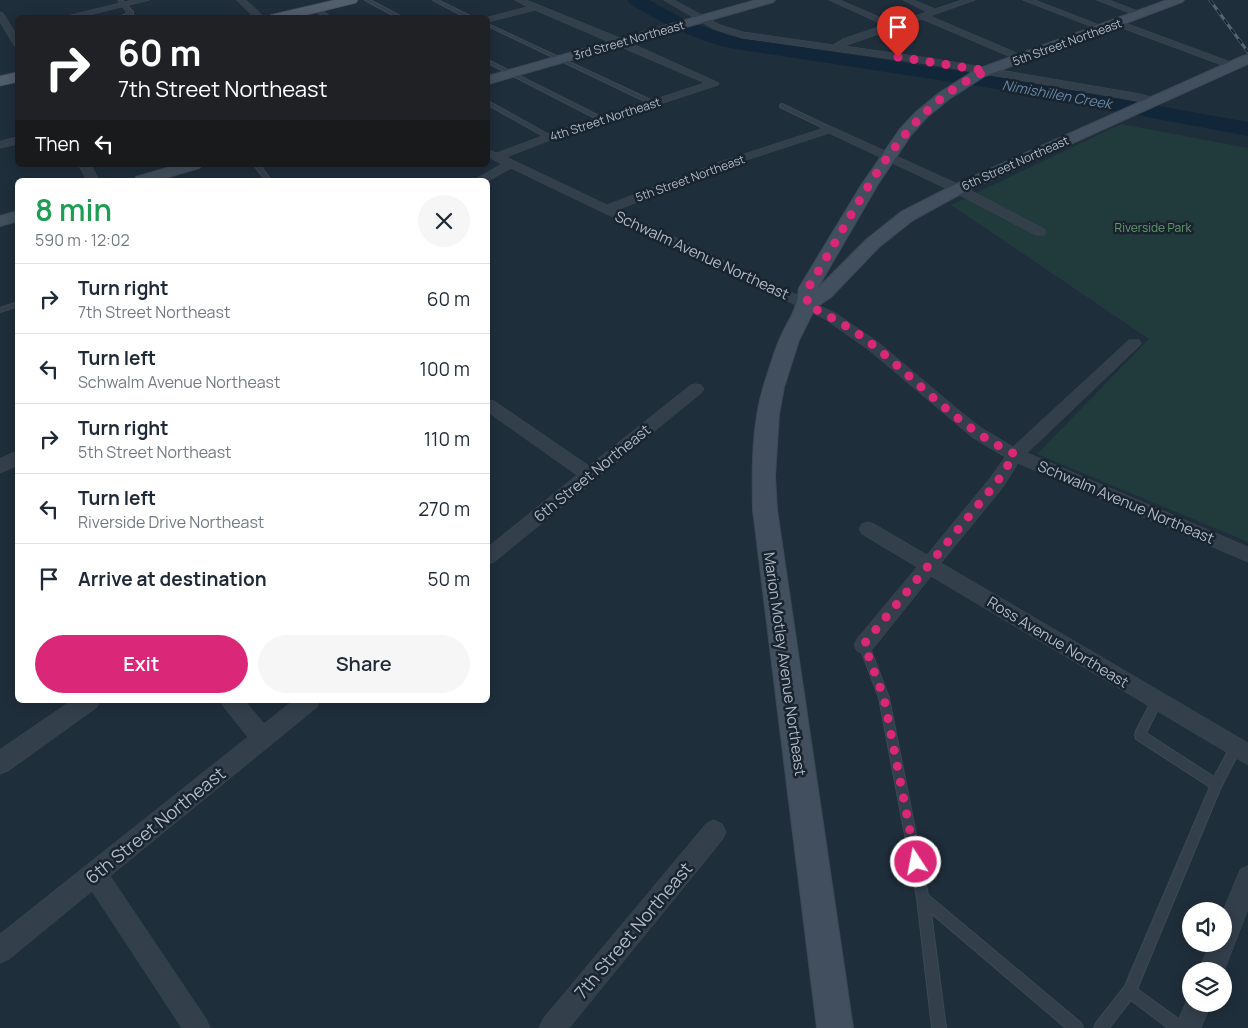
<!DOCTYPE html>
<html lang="en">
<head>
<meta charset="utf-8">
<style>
  body { margin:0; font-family:Manrope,sans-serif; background:#f6f6f7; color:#1f2937; height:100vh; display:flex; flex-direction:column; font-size:19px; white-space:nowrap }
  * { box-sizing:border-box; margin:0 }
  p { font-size:16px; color:#747a83 }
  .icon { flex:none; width:28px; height:28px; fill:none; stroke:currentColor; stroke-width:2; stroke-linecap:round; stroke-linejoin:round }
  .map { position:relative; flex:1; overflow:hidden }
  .sheet { position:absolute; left:15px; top:178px; width:475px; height:525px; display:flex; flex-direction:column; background:#fff; border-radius:8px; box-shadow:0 2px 12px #0003 }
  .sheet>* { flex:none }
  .top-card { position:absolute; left:15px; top:15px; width:475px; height:152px; border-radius:8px; box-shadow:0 2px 12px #0003; background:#202124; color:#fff; overflow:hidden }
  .fabs { position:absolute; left:1182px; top:902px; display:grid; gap:10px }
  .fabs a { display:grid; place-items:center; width:50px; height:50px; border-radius:50%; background:#fff; box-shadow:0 2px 12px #0003; font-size:25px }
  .pin { position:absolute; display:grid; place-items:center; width:42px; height:42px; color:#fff; margin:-51px -21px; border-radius:50% 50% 50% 0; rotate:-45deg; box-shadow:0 0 5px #0007 }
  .pin .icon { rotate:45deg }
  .me { position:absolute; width:55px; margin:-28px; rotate:349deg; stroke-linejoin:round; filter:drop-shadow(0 0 4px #0008) }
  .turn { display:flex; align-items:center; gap:18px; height:105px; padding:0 20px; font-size:22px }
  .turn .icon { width:65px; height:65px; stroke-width:2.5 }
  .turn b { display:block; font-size:35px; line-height:42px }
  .then { display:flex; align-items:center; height:48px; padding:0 20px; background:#0003; gap:10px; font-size:19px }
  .round { display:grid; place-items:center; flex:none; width:52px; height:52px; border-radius:26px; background:#f6f6f7 }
  .overview { display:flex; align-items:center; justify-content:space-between; height:85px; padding:0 20px }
  h1 { font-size:30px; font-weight:600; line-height:38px; color:#1e9e55 }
  .action { display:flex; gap:10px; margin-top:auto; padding:10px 20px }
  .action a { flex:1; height:58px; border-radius:30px; background:#db2777; color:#fff; font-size:20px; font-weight:600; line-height:58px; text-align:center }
  .action a+a { background:#f6f6f7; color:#1f2937 }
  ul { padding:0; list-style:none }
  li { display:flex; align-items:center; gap:15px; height:70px; padding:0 20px; border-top:1px solid #e0e1e3 }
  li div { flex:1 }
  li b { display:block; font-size:19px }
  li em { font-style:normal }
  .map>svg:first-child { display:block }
  .green { fill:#213b3c }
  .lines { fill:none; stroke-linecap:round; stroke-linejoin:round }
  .river { fill:#122639; fill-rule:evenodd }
  .lane-casing { stroke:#3d4854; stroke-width:2 }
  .street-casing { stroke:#3d4854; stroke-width:1 }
  .secondary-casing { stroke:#3d4854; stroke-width:2 }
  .primary-casing { stroke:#3d4854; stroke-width:1 }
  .lane { fill:#333f4b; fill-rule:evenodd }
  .street { fill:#333f4b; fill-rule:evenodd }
  .secondary { fill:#414f5e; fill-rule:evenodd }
  .primary { fill:#515e6b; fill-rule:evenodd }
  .rail-casing { stroke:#556472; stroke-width:3 }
  .rail { stroke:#19242f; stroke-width:2; stroke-dasharray:6; stroke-linecap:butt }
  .route { stroke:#db2777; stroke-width:9; stroke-dasharray:0 16.2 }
  .labels { text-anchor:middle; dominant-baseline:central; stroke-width:5; stroke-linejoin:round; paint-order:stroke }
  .far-street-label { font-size:12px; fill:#aebac7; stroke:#19242f }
  .far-park-label { font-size:12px; fill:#639a6b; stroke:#19242f }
  .far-water-label { font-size:14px; font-style:italic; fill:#6488a9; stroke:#19242f }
  .street-label { font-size:15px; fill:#aebac7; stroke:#19242f }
  .near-street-label { font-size:18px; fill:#aebac7; stroke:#19242f }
</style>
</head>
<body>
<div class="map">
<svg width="1248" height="1028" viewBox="0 0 1248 1028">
  <rect width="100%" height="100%" fill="#1f2e3b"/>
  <!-- green -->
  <path class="green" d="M 1121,124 L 1248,148 L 1248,542 L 1037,454 L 1149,339 L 951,205 Z"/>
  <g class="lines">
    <!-- river -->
    <path class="river" d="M 627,0 L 649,0 L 687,21 L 730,36 L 997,77 L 1248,122 L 1248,136 L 997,89 L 729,48 C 693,39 662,23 630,4 Z"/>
    <!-- lane casing -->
    <g class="lane-casing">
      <g id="lane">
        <path d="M 118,0 L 122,0 L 133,12 L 133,14 L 125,18 L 118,18 L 128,13 Z"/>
        <path d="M 365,0 L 370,0 L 404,18 L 398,18 Z"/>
        <path d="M 433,0 L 438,0 L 474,18 L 467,18 Z"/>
        <path d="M 312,7 L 316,7 L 332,18 L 326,18 L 312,9 Z"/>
        <path d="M 488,24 L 655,102 L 656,103 L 651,104 L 488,26 Z"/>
        <path d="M 488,60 L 605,119 L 606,120 L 601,121 L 488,63 Z"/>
        <path d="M 488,101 L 551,136 L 552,137 L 547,138 L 488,105 Z"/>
        <path d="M 782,104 L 832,128 L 833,129 L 828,130 L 780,107 L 780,105 Z"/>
        <path d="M 254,165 L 260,165 L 271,180 L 265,180 Z"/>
        <path d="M 18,302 L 18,306 L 0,312 L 0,308 Z"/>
        <path d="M 864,641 L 867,642 L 869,645 L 889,698 L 928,895 L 1081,1023 L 1083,1028 L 1066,1028 L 931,913 L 946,1028 L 932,1028 L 917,898 L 879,698 L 859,645 L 861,642 Z"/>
        <path d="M 1157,696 L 1161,698 L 1162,701 L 1146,733 L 1214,777 L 1232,744 L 1236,743 L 1240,744 L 1241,748 L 1220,789 L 1137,989 L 1184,1023 L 1186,1028 L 1168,1028 L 1131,1000 L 1109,1028 L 1094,1028 L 1096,1023 L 1125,986 L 1210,787 L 1136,739 L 1135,735 L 1136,731 L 1153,698 Z"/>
      </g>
    </g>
    <!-- street casing -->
    <g class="street-casing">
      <g id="street">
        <path d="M 133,0 L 149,0 L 77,18 L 59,18 Z"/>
        <path d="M 237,0 L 246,0 L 265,18 L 255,18 Z"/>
        <path d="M 515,0 L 526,0 L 615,36 L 719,83 L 718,85 L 553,139 L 506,157 L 607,205 L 723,161 L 830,126 L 962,186 L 1044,229 L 1046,232 L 1044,235 L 1036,235 L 954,192 L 829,133 L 731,165 L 617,210 L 835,313 L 879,343 L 962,413 L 983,429 L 1013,447 L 1129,340 L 1139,340 L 1141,343 L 1139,346 L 1027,453 L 1248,547 L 1248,562 L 1018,463 L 1003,487 L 941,563 L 1248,743 L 1248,765 L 931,576 L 871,651 L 864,654 L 857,651 L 854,645 L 857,639 L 917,567 L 862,534 L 859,529 L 862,524 L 868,522 L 874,524 L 927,555 L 991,477 L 1005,457 L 972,437 L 869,350 L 825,319 L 511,168 L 488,181 L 474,180 L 502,164 L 488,157 L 488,150 L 497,153 L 545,135 L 705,83 L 535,10 L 488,22 L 488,18 L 485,18 L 527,7 Z"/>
        <path d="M 664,0 L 674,0 L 720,25 L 743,32 L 833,45 L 843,39 L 884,25 L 829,0 L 840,0 L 893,23 L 927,12 L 903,0 L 914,0 L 935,9 L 962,0 L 975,0 L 930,16 L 1026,57 L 1026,61 L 1020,61 L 922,19 L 844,46 L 935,59 L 1140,94 L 1158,99 L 1159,101 L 1154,104 L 935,65 L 742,38 L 714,29 Z"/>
        <path d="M 1023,0 L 1035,0 L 1107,28 L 1103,31 L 1100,30 Z"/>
        <path d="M 1097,0 L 1109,0 L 1145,14 L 1138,16 Z"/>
        <path d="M 0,12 L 3,13 L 18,37 L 18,48 L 15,47 L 0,22 Z"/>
        <path d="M 1117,20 L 1236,64 L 1238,66 L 1233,69 L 1230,68 L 1114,25 L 1113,23 Z"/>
        <path d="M 18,137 L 18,144 L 0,148 L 0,142 Z"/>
        <path d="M 79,165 L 91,165 L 99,180 L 87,180 Z"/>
        <path d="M 696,384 L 701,385 L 704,389 L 701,393 L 494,562 L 488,564 L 488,547 L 577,475 L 488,412 L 488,400 L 494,401 L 589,466 L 691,385 Z"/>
        <path d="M 18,451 L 18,465 L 0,473 L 0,459 Z"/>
        <path d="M 73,700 L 100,700 L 97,707 L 8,771 L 0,774 L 0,750 Z"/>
        <path d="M 221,700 L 244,700 L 264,724 L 294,700 L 320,700 L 317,707 L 110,876 L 206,1019 L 210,1028 L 182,1028 L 92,891 L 9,959 L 0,963 L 0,934 L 248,737 L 224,707 Z"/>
        <path d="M 714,820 L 722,824 L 726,832 L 722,840 L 569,1028 L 539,1028 L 543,1019 L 706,824 Z"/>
        <path d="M 1248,866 L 1248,909 L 1224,971 L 1198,971 L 1210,944 L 1224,944 L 1223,911 L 1240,870 Z"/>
        <path d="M 1191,994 L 1191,1004 L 1211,1004 L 1201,1028 L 1175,1028 L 1189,995 Z"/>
      </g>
    </g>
    <!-- secondary casing -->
    <g class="secondary-casing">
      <g id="secondary">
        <path d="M 756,0 L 775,0 L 773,2 L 488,84 L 488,76 Z"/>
        <path d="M 1167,0 L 1184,0 L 1182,2 L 985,76 L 949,99 L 926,118 L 911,135 L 878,184 L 817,289 L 867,239 L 901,212 L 952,186 L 1243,56 L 1248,55 L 1248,64 L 964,192 L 913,220 L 879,247 L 831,297 L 815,308 L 799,340 L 784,387 L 779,414 L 775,476 L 777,510 L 853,1028 L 817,1028 L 753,510 C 752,469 752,424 764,385 C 769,370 773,355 779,341 C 788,319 797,313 799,288 L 862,184 L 900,129 L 916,112 L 939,93 L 975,70 Z"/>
        <path d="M 177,165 L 202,165 L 199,168 L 159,180 L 134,180 L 136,177 Z"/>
        <path d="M 18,211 L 18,221 L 0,226 L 0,216 Z"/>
      </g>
    </g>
    <!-- primary casing -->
    <g class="primary-casing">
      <g id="primary">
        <path d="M 334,0 L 358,0 L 356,3 L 295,18 L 268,18 L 270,15 Z"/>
        <path d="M 18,72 L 18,82 L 0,86 L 0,76 Z"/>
      </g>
    </g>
    <!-- lane -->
    <use href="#lane" class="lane"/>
    <!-- street -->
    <use href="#street" class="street"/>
    <!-- secondary -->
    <use href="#secondary" class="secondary"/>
    <!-- primary -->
    <use href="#primary" class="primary"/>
    <!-- rail casing -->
    <g class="rail-casing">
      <path id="rail" d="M 1210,0 L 1248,52"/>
    </g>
    <!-- rail -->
    <use href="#rail" class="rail"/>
  </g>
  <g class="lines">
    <!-- route -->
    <path class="route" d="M 898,57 L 987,71 C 899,107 856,212 808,288 L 807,305 C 827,315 846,325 864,338 C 914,376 957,428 1015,454 L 997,482 L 864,644 L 884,698 L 916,862"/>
  </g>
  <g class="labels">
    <!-- far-street labels -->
    <g class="far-street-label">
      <text transform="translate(629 40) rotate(-16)">3rd Street Northeast</text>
      <text transform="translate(1067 42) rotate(-20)">5th Street Northeast</text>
      <text transform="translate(605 119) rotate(-18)">4th Street Northeast</text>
      <text transform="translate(1015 163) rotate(-24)">6th Street Northeast</text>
      <text transform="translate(690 178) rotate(-20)">5th Street Northeast</text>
    </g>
    <!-- far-park labels -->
    <g class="far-park-label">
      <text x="1153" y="227">Riverside Park</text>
    </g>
    <!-- far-water labels -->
    <g class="far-water-label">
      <text transform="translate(1057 94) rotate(10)">Nimishillen Creek</text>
    </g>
    <!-- street labels -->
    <g class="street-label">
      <text transform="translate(702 255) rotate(25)">Schwalm Avenue Northeast</text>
      <text transform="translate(592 473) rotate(-39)">6th Street Northeast</text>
      <text transform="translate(1126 502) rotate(23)">Schwalm Avenue Northeast</text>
      <text transform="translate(1058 642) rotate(31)">Ross Avenue Northeast</text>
      <text transform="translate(785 664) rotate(82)">Marion Motley Avenue Northeast</text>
    </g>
    <!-- near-street labels -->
    <g class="near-street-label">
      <text transform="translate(155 825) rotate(-39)">6th Street Northeast</text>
      <text transform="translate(633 930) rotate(-50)">7th Street Northeast</text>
    </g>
  </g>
</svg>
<div class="fabs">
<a><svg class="icon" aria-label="sound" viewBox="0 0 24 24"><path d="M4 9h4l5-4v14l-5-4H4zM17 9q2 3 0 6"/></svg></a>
<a><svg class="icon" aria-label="layers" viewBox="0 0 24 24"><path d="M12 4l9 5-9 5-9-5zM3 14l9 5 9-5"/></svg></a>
</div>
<div class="pin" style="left:898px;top:57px;background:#d93025"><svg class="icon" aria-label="arrive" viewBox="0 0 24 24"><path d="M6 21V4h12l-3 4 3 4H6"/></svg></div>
<svg class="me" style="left:916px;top:862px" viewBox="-20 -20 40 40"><circle r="17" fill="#db2777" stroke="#fff" stroke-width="3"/><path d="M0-11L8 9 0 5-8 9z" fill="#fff"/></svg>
<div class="top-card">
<div class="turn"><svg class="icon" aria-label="right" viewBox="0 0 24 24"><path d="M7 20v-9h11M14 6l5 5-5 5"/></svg><div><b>60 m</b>7th Street Northeast</div></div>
<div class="then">Then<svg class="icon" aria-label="left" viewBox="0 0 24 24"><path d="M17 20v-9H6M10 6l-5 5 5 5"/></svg></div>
</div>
<section class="sheet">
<div class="overview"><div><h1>8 min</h1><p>590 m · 12:02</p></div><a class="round"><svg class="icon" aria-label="close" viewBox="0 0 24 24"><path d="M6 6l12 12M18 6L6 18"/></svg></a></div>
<ul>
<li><svg class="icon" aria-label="right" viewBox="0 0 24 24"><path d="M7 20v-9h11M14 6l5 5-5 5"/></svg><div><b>Turn right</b><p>7th Street Northeast</p></div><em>60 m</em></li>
<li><svg class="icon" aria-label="left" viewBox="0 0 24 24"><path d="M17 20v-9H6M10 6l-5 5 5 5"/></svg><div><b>Turn left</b><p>Schwalm Avenue Northeast</p></div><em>100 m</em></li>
<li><svg class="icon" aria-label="right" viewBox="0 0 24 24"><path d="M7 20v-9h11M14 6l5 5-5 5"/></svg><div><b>Turn right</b><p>5th Street Northeast</p></div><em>110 m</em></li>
<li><svg class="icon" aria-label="left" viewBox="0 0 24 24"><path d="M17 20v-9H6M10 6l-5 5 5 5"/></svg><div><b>Turn left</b><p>Riverside Drive Northeast</p></div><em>270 m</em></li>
<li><svg class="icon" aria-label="arrive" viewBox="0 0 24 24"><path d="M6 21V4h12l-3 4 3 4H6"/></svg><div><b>Arrive at destination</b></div><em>50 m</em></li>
</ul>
<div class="action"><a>Exit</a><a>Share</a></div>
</section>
</div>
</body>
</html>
